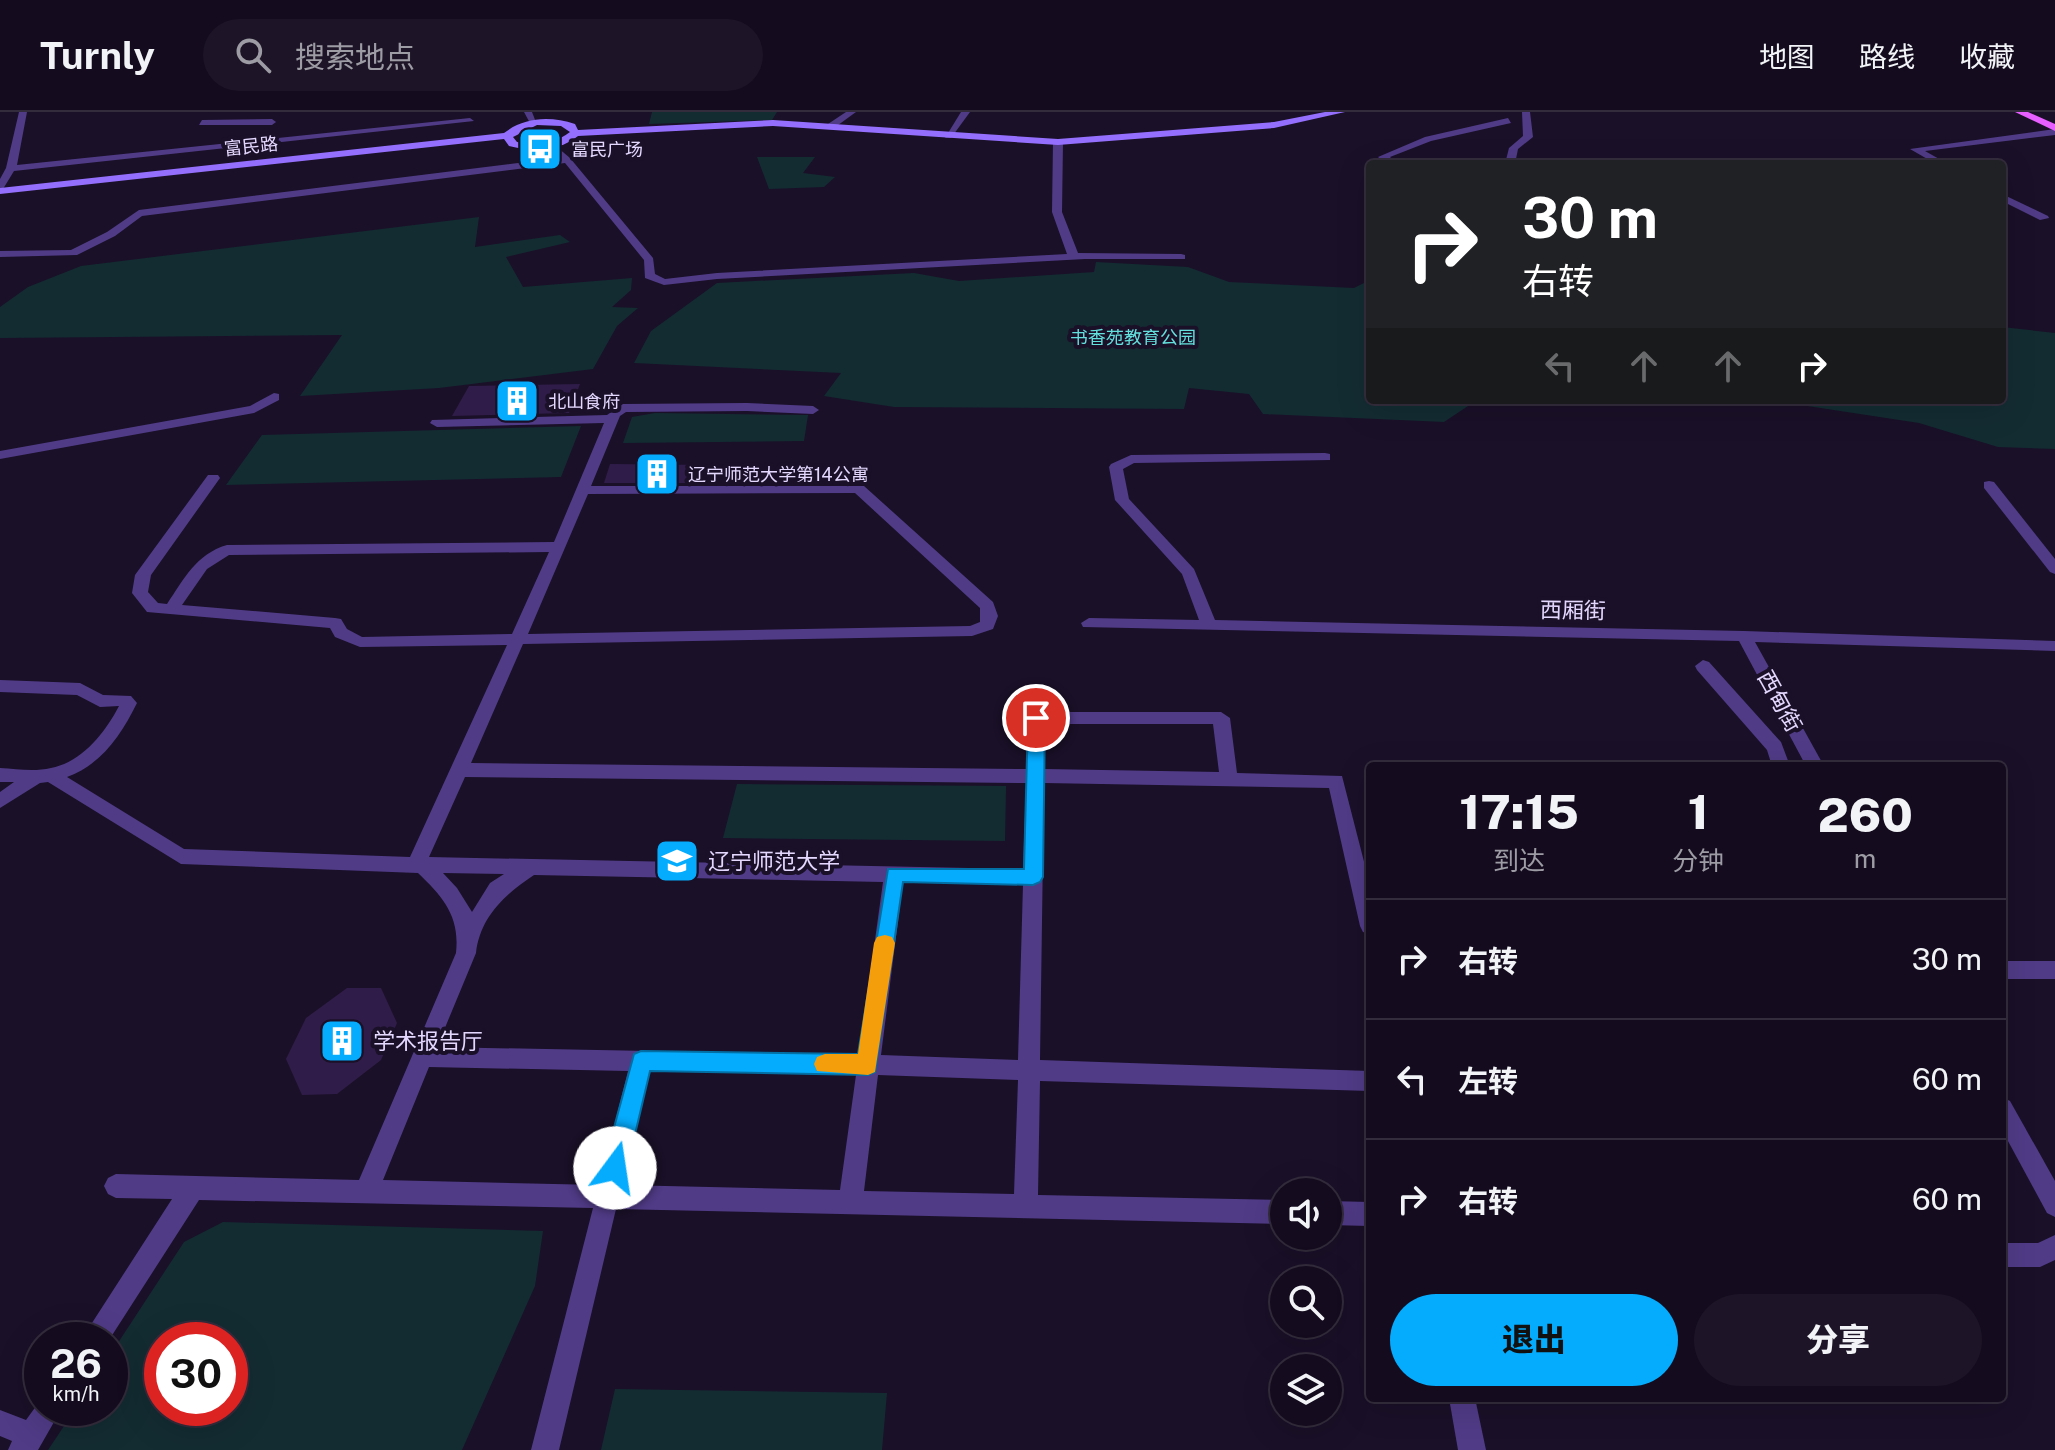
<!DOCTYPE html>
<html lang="zh">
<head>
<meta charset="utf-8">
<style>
  body { margin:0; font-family:"Public Sans","Noto Sans SC",sans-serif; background:#1d1527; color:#f1f3f6; height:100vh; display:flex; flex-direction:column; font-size:30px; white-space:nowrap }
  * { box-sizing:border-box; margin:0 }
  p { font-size:26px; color:#9d9ba4 }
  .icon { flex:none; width:44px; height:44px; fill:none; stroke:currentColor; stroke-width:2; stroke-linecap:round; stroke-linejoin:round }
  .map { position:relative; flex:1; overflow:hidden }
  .sheet { position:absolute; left:1366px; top:650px; width:640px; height:640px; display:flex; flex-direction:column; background:#140c1e; border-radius:8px; box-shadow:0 8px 32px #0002,0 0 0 2px #332c3c }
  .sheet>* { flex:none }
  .top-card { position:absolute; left:1366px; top:48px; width:640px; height:244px; border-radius:8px; box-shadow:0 8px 32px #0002,0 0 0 2px #332c3c; background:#202124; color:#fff; overflow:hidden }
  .buttons { position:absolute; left:1270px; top:1066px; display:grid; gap:16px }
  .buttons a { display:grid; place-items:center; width:72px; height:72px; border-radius:50%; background:#140c1e; box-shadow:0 8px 32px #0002,0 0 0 2px #332c3c; font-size:40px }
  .speed { position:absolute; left:24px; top:1210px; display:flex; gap:16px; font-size:40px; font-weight:700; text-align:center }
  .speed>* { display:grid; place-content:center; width:104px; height:104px; border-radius:50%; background:#140c1e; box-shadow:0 8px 32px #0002,0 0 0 2px #332c3c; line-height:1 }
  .speed small { font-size:20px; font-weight:400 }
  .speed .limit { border:12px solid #d22; background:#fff; color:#111 }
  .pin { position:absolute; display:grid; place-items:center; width:68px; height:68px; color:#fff; margin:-34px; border:4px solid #fff; border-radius:50%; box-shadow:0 2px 8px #0007 }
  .me { position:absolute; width:88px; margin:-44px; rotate:14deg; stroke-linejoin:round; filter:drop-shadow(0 0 6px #0008) }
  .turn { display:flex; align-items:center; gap:28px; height:168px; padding:0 24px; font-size:36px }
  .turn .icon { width:104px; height:104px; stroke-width:2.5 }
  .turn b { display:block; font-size:56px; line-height:68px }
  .lanes { display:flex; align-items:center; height:76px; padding:0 24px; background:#0003; justify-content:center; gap:40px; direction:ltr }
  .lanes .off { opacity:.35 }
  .eta { display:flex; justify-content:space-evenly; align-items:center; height:136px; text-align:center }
  .eta b { font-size:48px; font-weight:800; line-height:56px }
  .action { display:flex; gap:16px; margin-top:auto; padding:16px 24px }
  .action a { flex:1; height:92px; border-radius:48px; background:#05acfe; color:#111; font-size:32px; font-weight:800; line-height:92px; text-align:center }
  .action a+a { background:#1d1527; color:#f1f3f6 }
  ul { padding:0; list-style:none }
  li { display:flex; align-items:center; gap:24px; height:120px; padding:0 24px; border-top:2px solid #332c3c }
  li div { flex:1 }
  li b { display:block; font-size:30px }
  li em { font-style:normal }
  header { display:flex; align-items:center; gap:48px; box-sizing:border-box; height:112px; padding:0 40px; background:#140c1e; border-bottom:2px solid #332c3c }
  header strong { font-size:38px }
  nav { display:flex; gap:44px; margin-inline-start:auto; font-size:28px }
  .search { width:560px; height:72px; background:#1d1527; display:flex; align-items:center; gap:20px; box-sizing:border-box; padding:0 28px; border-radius:44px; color:#9d9ba4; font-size:30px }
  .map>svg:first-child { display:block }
  .green { fill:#132c32; fill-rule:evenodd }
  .building { fill:#301c49 }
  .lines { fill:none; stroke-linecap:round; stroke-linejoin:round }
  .street { fill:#503b87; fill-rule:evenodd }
  .secondary { fill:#946ffe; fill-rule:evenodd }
  .primary { fill:#e75ffe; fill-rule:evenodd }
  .route { fill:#05acfe; stroke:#0370a5; stroke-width:2 }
  .slow { fill:#f59e0b }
  .labels { text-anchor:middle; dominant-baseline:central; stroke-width:8; stroke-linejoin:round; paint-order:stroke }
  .far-street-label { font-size:18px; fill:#e5d8ff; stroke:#1a1028 }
  .far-poi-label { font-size:18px; fill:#e5d8ff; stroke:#1a1028; text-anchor:start }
  .far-park-label { font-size:18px; fill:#63e0dd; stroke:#1a1028 }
  .street-label { font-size:22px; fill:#e5d8ff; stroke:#1a1028 }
  .poi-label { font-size:22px; fill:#e5d8ff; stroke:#1a1028; text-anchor:start }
</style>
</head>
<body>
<header>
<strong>Turnly</strong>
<div class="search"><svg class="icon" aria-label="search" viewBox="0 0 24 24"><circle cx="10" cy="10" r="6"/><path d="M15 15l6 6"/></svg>搜索地点</div>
<nav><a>地图</a><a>路线</a><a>收藏</a></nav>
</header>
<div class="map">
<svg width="2055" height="1338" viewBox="0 0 2055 1338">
  <rect width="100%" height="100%" fill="#1a1028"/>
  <!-- green -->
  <g class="green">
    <path d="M 652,0 L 777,0 L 772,8 L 649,12 Z"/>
    <path d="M 757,45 L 815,45 L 803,61 L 835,65 L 824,75 L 769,77 Z"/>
    <path d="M 479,105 L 475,135 L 560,123 L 570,130 L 506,145 L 523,175 L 632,166 L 631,178 L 612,195 L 638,196 L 617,214 L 593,257 L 439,276 L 300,284 L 342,223 L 0,226 L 0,195 L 28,175 L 81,154 Z"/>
    <path d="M 1096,150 L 1188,155 L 1229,170 L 1354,176 L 1370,168 L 1370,288 L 1477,288 L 1444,310 L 1263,302 L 1249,282 L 1189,276 L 1184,297 L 894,295 L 824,284 L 841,261 L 634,251 L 651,219 L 717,171 L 914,161 L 959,169 L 1094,160 Z"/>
    <path d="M 2002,215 L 2055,221 L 2055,337 L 1998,335 L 1919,311 L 1768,288 L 2002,288 Z"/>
    <path d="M 655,301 L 808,303 L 804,329 L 623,331 L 632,305 Z"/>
    <path d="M 581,314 L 561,365 L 226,373 L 262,323 Z"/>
    <path d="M 737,672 L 1006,674 L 1005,729 L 723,726 Z"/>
    <path d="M 223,1110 L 543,1119 L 535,1174 L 462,1338 L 48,1338 L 76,1296 L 110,1296 L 110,1243 L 184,1130 ZM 230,1228 L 230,1296 L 162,1296 L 162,1228 Z"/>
    <path d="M 615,1277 L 887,1281 L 882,1338 L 601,1338 Z"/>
  </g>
  <!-- building -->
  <g class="building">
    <path d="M 580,272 L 569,301 L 452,304 L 469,274 Z"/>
    <path d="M 610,352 L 710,353 L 705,371 L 604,371 Z"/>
    <path d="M 347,876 L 381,876 L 397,911 L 381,948 L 337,982 L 302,983 L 286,947 L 306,906 Z"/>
  </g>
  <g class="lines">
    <!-- street -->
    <g class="street">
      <path d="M 19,0 L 27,0 L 17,53 L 470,6 L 474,9 L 14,59 L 3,77 L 0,78 L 0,67 L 6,56 Z"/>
      <path d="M 524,0 L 532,0 L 537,13 L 531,13 Z"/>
      <path d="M 846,0 L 856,0 L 834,16 L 828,16 L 828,12 Z"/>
      <path d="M 961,0 L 970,0 L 951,26 L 945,26 Z"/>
      <path d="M 1522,0 L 1530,0 L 1533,25 L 1518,37 L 1515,52 L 1505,52 L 1509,36 L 1523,24 Z"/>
      <path d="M 1508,6 L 1511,11 L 1431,29 L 1390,45 L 1397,52 L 1386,52 L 1378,45 L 1425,25 Z"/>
      <path d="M 202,8 L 272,7 L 276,10 L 272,13 L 199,13 Z"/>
      <path d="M 2055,17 L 2055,23 L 1925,39 L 1948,52 L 1936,52 L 1910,37 Z"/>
      <path d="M 1058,27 L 1063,30 L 1062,100 L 1078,141 L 1181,142 L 1185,143 L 1185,147 L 1085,147 L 717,167 L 664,173 L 645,166 L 644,148 L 565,51 L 142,104 L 115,124 L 77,143 L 0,145 L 0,139 L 71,138 L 107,120 L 139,98 L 559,46 L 546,33 L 551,30 L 570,46 L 653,146 L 655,162 L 665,167 L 717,161 L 1067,142 L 1052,100 L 1053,30 Z"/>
      <path d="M 2002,82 L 2048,104 L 2049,106 L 2040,108 L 2002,89 Z"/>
      <path d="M 274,281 L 279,282 L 279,288 L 254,301 L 0,347 L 0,339 L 250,294 Z"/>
      <path d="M 747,291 L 813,294 L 819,298 L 813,302 L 747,299 L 626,300 L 620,304 L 591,374 L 864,374 L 993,490 L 998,504 L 993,517 L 972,524 L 523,532 L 471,651 L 1026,657 L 1027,606 L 1036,600 L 1221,600 L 1230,606 L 1237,661 L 1342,664 L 1370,773 L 1370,822 L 1363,820 L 1360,814 L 1329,676 L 1044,671 L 1040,948 L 1370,959 L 1370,979 L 1040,969 L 1038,1083 L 1284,1088 L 1284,1112 L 616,1097 L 559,1338 L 531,1338 L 593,1096 L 199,1088 L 109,1228 L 81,1228 L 172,1087 L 116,1086 L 108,1082 L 104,1074 L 108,1066 L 116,1062 L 359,1068 L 456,841 C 460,804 443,785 418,761 L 181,752 L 48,670 L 40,671 L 0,696 L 0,680 L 14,670 L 0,670 L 0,656 C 17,657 34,660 51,656 C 82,650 105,621 119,594 L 100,595 L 77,583 L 0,580 L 0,568 L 80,571 L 103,583 L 131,584 L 137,591 C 121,623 102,652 67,665 L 184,737 L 410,745 L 507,533 L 360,535 L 335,525 L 330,516 L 147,500 L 132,481 L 135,463 L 208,363 L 218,363 L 220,366 L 151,463 L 148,480 L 158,491 L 167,492 C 184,467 196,442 227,433 L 554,430 L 604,311 L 437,315 L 430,311 L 432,308 L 607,303 L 623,292 ZM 855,381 L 980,496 L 980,510 L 970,514 L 528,522 L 588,382 ZM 549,440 L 512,522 L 362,525 L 347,517 L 341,507 L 335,506 L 182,493 L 207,457 L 229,443 ZM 1045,612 L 1213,612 L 1219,660 L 1044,657 ZM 465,665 L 1026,671 L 1023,757 L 429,745 ZM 443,761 L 504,762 L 490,771 L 472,800 L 457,776 ZM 534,763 L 883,770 L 859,943 L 437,935 L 476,841 C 480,805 505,782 534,763 ZM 903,770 L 1023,773 L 1018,948 L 881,943 ZM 429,955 L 628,959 L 599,1073 L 383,1068 ZM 650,959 L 856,963 L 840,1078 L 622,1073 ZM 878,963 L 1018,968 L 1014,1082 L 864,1079 Z"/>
      <path d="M 1325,341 L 1330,342 L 1330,348 L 1134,351 L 1123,357 L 1129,387 L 1194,457 L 1215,508 L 1744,519 L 2055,529 L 2055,539 L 1755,530 L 1824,654 L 1806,654 L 1739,529 L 1083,515 L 1081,511 L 1089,506 L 1199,508 L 1182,462 L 1115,388 L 1109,355 L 1111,352 L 1131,343 Z"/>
      <path d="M 1989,369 L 1994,370 L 2055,447 L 2055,462 L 2050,460 L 1984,376 L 1984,370 Z"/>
      <path d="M 1703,548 L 1709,550 L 1781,630 L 1790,654 L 1772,654 L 1767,638 L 1697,558 L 1695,554 Z"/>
      <rect x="2002" y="849" width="53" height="18"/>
      <path d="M 2002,985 L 2010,989 L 2055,1069 L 2055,1105 L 2047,1101 L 2002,1018 Z"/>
      <path d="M 1328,1089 L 1370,1090 L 1370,1114 L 1328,1113 Z"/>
      <path d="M 2055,1123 L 2055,1148 L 2040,1155 L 2002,1155 L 2002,1131 L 2038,1131 Z"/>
      <path d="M 42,1286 L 42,1296 L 62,1296 L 38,1338 L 8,1338 L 12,1329 L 0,1324 L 0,1298 L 26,1308 Z"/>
      <path d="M 1449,1286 L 1475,1286 L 1486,1338 L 1458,1338 Z"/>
    </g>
    <!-- secondary -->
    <path class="secondary" d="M 1325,0 L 1345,0 L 1274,16 L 1058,33 L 773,14 L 578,24 C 558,40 533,40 509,34 L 504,27 L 0,82 L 0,76 L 504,21 C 525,5 550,4 575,12 L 578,18 L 773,8 L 1058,27 L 1274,10 ZM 537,13 L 561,14 L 570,20 C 553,33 536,34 517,30 L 513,25 Z"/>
    <!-- primary -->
    <path class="primary" d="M 2015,0 L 2028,0 L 2055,12 L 2055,19 Z"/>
  </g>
  <!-- route -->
  <path class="route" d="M 1036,600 L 1045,606 L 1043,765 L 1040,770 L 1033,773 L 903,770 L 875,960 L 868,963 L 650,959 L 627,1056 L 624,1065 L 615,1068 L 607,1065 L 603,1056 L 634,942 L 641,939 L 858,942 L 888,757 L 1024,757 L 1028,606 Z"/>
  <!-- slow -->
  <path class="slow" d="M 885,823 L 892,825 L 895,831 L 875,960 L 868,963 L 817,959 L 814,952 L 817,945 L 825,942 L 858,942 L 874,831 L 877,825 Z"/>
  <!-- icons -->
  <defs>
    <g id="bus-square" transform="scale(2.3)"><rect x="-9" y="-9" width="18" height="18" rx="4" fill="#05acfe" stroke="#1a1028"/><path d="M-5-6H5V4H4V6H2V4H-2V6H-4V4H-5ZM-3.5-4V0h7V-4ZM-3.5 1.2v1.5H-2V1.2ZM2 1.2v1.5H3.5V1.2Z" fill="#fff"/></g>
    <g id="building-square" transform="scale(2.3)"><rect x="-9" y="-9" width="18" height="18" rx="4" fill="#05acfe" stroke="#1a1028"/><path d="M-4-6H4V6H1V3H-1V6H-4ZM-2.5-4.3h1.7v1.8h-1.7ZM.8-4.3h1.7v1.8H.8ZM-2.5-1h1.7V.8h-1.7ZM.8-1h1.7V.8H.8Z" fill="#fff"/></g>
    <g id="university-square" transform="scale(2.3)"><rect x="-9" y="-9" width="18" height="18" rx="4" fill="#05acfe" stroke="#1a1028"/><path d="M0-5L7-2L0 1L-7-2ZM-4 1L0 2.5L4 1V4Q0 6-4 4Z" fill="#fff"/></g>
  </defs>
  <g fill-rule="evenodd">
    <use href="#bus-square" x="540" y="37"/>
    <use href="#building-square" x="517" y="289"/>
    <use href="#building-square" x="657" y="362"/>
    <use href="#university-square" x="677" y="749"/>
    <use href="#building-square" x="342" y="929"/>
  </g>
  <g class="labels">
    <!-- far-street labels -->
    <g class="far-street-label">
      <text transform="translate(251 34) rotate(-6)">富民路</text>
    </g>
    <!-- far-poi labels -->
    <g class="far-poi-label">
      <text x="571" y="37">富民广场</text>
      <text x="548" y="289">北山食府</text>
      <text x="688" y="362">辽宁师范大学第14公寓</text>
    </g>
    <!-- far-park labels -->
    <g class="far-park-label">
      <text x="1133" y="225">书香苑教育公园</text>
    </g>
    <!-- street labels -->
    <g class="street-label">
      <text transform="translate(1573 498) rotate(1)">西厢街</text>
      <text transform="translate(1780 589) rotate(61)">西甸街</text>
    </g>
    <!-- poi labels -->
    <g class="poi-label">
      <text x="708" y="749">辽宁师范大学</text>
      <text x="373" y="929">学术报告厅</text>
    </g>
  </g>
</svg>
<div class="buttons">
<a><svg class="icon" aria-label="sound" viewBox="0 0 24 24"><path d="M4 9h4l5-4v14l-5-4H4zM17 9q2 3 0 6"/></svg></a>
<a><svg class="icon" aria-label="search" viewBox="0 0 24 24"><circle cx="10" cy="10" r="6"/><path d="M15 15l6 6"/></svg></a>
<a><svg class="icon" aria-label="layers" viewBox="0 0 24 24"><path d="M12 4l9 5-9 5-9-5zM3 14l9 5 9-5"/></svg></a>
</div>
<div class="speed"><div>26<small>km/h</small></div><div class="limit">30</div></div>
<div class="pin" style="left:1036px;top:606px;background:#d93025"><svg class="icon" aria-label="arrive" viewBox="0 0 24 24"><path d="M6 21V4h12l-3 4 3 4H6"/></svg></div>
<svg class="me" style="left:615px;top:1056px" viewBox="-20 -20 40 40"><circle r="19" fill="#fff"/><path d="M0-13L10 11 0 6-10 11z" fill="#05acfe"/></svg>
<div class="top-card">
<div class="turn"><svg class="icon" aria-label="right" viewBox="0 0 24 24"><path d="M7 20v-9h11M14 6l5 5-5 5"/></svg><div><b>30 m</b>右转</div></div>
<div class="lanes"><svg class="icon off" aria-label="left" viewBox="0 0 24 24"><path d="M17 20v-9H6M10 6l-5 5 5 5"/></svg><svg class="icon off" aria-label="ahead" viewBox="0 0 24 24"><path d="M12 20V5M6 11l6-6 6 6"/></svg><svg class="icon off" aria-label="ahead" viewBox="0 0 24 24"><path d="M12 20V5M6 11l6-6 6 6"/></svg><svg class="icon" aria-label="right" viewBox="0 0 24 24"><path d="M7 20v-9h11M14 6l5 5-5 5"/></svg></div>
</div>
<section class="sheet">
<div class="eta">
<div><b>17:15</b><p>到达</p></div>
<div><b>1</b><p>分钟</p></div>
<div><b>260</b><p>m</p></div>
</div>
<ul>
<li><svg class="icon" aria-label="right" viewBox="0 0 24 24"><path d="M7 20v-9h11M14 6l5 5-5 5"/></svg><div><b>右转</b></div><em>30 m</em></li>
<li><svg class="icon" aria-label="left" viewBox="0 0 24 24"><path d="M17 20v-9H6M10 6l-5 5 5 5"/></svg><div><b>左转</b></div><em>60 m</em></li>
<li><svg class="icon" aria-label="right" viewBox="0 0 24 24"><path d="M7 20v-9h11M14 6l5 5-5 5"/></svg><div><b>右转</b></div><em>60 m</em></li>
</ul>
<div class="action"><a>退出</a><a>分享</a></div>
</section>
</div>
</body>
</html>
